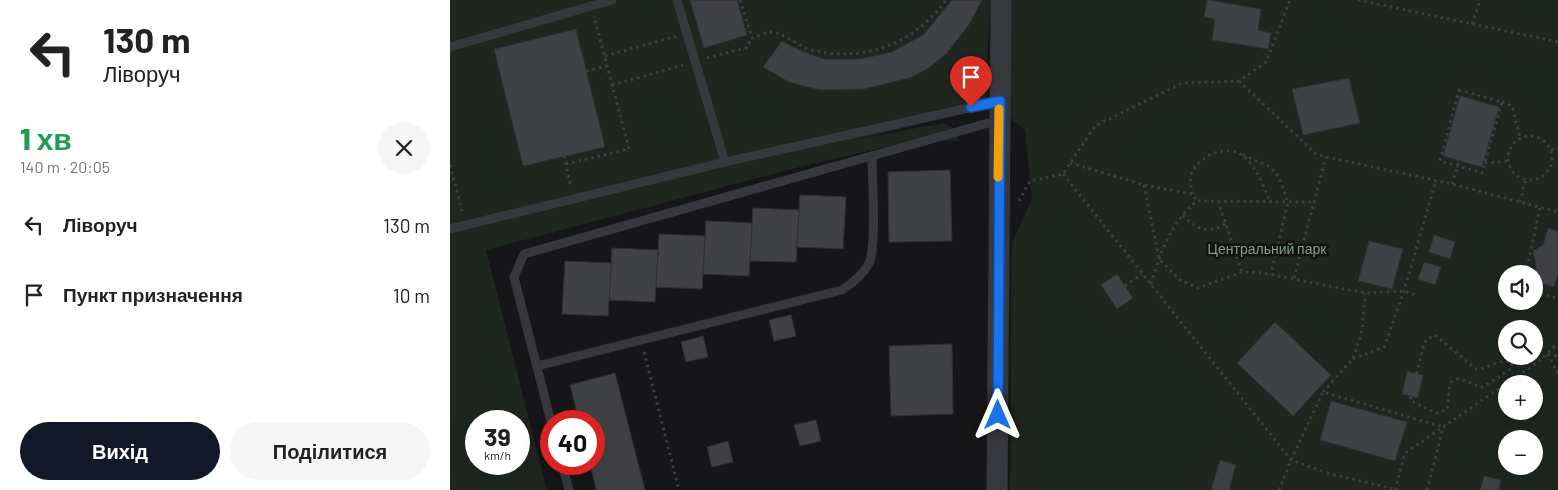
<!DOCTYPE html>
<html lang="uk">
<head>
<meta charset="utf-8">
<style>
  body { margin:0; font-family:Barlow,sans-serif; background:#f6f6f6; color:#222; height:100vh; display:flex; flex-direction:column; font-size:19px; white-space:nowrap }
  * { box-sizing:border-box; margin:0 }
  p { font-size:16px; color:#767676 }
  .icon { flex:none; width:28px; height:28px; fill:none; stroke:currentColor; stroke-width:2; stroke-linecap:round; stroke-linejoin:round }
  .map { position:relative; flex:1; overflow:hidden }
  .sheet { display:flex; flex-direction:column; background:#fff; width:450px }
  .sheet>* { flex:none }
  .banner { background:#fff; color:#222; overflow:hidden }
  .buttons { position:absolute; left:1048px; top:265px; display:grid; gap:10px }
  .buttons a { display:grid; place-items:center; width:45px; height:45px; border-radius:50%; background:#fff; box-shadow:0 5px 20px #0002; font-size:25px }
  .speed { position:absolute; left:15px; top:410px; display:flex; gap:10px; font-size:25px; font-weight:700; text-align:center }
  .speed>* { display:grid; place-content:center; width:65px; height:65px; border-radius:50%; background:#fff; box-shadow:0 5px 20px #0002; line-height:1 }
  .speed small { font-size:12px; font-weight:400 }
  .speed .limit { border:8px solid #d22; background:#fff; color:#111 }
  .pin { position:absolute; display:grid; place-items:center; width:42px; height:42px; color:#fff; margin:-51px -21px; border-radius:50% 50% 50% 0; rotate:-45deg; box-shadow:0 0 5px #0007 }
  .pin .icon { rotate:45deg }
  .me { position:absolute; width:55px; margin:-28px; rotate:0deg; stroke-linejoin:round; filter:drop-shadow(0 0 4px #0008) }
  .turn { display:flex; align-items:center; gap:18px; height:105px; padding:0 20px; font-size:22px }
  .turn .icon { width:65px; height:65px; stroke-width:2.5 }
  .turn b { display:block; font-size:35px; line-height:42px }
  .round { display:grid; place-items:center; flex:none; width:52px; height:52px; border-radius:26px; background:#f6f6f6 }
  .overview { display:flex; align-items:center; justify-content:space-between; height:85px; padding:0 20px }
  h1 { font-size:30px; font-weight:800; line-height:38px; color:#1e9e55 }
  .action { display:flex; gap:10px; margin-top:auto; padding:10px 20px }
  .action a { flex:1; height:58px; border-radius:30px; background:#111827; color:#fff; font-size:20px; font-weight:800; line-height:58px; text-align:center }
  .action a+a { background:#f6f6f6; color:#222 }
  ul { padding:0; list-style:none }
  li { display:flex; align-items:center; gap:15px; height:70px; padding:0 20px }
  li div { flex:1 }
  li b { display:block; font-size:19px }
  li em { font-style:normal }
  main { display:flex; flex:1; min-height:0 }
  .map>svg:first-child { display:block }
  .green { fill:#1e261f; fill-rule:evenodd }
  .building { fill:#404145; stroke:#303034 }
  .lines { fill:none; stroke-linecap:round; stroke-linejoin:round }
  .path { stroke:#3d3f44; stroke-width:3; stroke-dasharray:2.5 4; stroke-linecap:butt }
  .service { stroke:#37383d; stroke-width:9 }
  .tertiary { stroke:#37383d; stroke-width:21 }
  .route-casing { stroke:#114b97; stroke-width:12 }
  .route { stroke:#1a73e8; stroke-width:9 }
  .slow { stroke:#f59e0b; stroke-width:9 }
  .labels { text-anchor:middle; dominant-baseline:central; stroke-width:5; stroke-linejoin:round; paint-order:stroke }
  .park-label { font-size:14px; fill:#7fa381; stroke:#111113 }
</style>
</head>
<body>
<main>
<section class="sheet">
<div class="banner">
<div class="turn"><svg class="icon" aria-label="left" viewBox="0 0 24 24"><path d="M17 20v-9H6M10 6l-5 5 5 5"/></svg><div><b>130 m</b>Ліворуч</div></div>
</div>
<div class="overview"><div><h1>1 хв</h1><p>140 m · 20:05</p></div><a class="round"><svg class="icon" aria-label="close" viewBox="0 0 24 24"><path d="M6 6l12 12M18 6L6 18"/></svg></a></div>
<ul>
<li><svg class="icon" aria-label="left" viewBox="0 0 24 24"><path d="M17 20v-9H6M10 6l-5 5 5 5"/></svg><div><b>Ліворуч</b></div><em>130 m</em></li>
<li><svg class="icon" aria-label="arrive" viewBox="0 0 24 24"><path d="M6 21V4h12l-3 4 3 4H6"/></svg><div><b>Пункт призначення</b></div><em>10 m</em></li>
</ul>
<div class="action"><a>Вихід</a><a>Поділитися</a></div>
</section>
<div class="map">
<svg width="1108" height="490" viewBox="0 0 1108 490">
  <rect width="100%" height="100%" fill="#161618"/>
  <!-- green -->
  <g class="green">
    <path d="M 0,0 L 540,0 L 535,108 L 405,140 L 493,123 L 506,129 L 508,141 L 465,140 L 353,166 L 36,250 L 97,490 L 0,490 ZM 26,421 L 69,421 L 69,464 L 26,464 Z"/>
    <path d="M 560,0 L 1108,0 L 1108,490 L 560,490 L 562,243 L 582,199 L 575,130 L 559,117 ZM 1056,274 L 1084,274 L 1084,301 L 1056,301 ZM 1056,329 L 1084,329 L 1084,356 L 1056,356 ZM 1056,384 L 1084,384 L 1084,411 L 1056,411 ZM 1056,439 L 1084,439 L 1084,466 L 1056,466 Z"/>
  </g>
  <!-- building -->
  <g class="building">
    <path d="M 240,0 L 287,0 L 297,35 L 254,48 Z"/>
    <path d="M 502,0 L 532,0 L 520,23 L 497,53 L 477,69 L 459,78 L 413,89 L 370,90 L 339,82 L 313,67 L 332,41 L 349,50 L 374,59 L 410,59 L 442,52 L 473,35 Z"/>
    <path d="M 757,0 L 811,9 L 808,30 L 821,33 L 818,49 L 762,40 L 765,19 L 754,17 Z"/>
    <path d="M 126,29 L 155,147 L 73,166 L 44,49 Z"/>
    <path d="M 899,78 L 910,123 L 853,135 L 842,89 Z"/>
    <path d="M 1010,96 L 1049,107 L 1032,167 L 993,156 Z"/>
    <path d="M 500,170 L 502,241 L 439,242 L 438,172 Z"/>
    <path d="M 350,195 L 396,197 L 393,249 L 347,247 Z"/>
    <path d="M 303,208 L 349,210 L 346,262 L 300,261 Z"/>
    <path d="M 256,221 L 302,223 L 299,276 L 253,274 Z"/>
    <path d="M 1098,228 L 1108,231 L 1108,274 L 1104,287 L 1084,281 L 1086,266 L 1083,251 L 1093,245 Z"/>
    <path d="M 209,234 L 255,236 L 252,289 L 206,287 Z"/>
    <path d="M 984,235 L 1005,242 L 1000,259 L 979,252 Z"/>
    <path d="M 919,241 L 953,249 L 942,289 L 908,281 Z"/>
    <path d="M 162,248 L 208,250 L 205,302 L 159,300 Z"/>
    <path d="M 115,261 L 161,263 L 158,316 L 112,314 Z"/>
    <path d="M 974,262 L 991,267 L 985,285 L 968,279 Z"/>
    <path d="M 667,274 L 683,298 L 667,309 L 651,285 Z"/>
    <path d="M 341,315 L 346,336 L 324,341 L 319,320 Z"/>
    <path d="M 825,322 L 881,375 L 843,416 L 787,363 Z"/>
    <path d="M 253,336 L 258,357 L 236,362 L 231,342 Z"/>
    <path d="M 502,344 L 503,414 L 441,416 L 439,346 Z"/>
    <path d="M 957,371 L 973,375 L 968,398 L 952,394 Z"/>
    <path d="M 165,373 L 195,490 L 146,490 L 140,464 L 144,464 L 144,421 L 129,421 L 120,385 Z"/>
    <path d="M 881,401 L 957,422 L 945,461 L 870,440 Z"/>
    <path d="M 366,420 L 371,441 L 350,446 L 344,425 Z"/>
    <path d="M 278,441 L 283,462 L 262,467 L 257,447 Z"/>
    <path d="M 770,460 L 786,465 L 779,490 L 761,490 Z"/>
    <path d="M 1034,476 L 1051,480 L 1049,490 L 1030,490 Z"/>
  </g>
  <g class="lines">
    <!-- path -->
    <g class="path">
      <path d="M 290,0 L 302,38 C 307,36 314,33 320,32 C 333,32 349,47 362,50 C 414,63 466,43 496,0"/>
      <path d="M 908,0 L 1108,42"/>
      <path d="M 1022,24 L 1030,0"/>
      <path d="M 155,56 L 227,36"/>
      <path d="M 257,58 L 296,48 L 302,38"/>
      <path d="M 136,71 L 157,66"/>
      <path d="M 789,81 L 867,155 L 1002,184 L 1108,212"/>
      <path d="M 162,85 L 234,65"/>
      <path d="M 1009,90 L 1052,102 L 1032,173 L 990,161 Z"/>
      <path d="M 1052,102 L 1062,106 L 1070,138"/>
      <circle cx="1080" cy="158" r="22"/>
      <path d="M 1101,150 L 1108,148"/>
      <path d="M 793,155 L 820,167 L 829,177 L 838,202 L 821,274"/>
      <path d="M 114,156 L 121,188"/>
      <path d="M 620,163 L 694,185 L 742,194 L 747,201"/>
      <path d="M 1035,163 L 1058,161"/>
      <path d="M 116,164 L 179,149 L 144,16"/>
      <path d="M 0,165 L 13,215"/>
      <path d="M 613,174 L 841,460 L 872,471"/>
      <path d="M 1002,184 L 1009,161"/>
      <path d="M 694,185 L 709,259 L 730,280 L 748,288 L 792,272 L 813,273 L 915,293 L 954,291 L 966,295"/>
      <path d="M 742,194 C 742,189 739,180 741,175 C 747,156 776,144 792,155 C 806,165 813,186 820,201"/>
      <path d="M 569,201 L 580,181 L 613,174 L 645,126 L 732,83 L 789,81 L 816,62 L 840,0"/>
      <path d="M 768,201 L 792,272"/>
      <path d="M 1070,202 L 1076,179"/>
      <path d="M 733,215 C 745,230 759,234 775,224"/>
      <path d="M 1076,274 L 1090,207"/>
      <path d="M 844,278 L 876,157"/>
      <path d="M 701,284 C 710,253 721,222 747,201 L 864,202"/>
      <path d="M 675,286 L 692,274"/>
      <path d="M 1084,292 L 1108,298"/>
      <path d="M 985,335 L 1026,369 C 1038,370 1049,358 1061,362 L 1062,368 L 1033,387 C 1024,387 1004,371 1000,385 C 998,393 999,402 997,410 L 986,413 L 960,400 L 974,344 L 977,339 Z"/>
      <path d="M 194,352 L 229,490"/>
      <path d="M 1098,354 L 1108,374"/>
      <path d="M 1098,354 L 1108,356"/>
      <path d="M 903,359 L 934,347 L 954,291 L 986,180"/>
      <path d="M 1057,384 L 1088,362 L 1108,343"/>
      <path d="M 873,392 L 903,359 L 912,331 L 915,293"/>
      <path d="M 877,473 L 948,490"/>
      <path d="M 829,490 L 841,460 L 873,392 L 993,427"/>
      <path d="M 945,490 L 955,453 L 1056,384"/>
      <path d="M 977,490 L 993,428"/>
    </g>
    <!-- service -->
    <g class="service">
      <path d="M 227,0 L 275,162"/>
      <path d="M 0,47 L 162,0"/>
      <path d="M 0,229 L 275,162 L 550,101"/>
      <path d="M 87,366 L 392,290 C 403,283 413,275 419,263 C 427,248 422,177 422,156"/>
      <path d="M 101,422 L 64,277 L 74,254 L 549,120"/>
      <path d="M 112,464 L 119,490"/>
    </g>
    <!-- tertiary -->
    <path class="tertiary" d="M 547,490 L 551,0"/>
  </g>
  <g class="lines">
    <!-- route casing -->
    <g class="route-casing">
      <path id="route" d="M 521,107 L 550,101 L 548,415"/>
    </g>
    <!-- route -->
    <use href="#route" class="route"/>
    <!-- slow -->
    <path class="slow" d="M 548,177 L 549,109"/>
  </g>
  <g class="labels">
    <!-- park labels -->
    <g class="park-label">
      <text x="817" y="248">Центральний парк</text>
    </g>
  </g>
</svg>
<div class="buttons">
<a><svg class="icon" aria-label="sound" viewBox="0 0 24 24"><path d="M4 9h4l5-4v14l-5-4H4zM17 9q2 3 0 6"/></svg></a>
<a><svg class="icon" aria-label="search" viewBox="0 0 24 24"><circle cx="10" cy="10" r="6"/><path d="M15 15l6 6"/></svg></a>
<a>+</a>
<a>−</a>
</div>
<div class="speed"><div>39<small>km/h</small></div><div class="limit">40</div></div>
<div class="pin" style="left:521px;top:107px;background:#d93025"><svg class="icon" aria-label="arrive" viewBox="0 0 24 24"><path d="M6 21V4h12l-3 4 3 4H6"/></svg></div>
<svg class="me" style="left:548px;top:415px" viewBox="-20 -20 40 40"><path d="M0-17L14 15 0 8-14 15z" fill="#1a73e8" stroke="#fff" stroke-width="4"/></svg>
</div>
</main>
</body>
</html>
